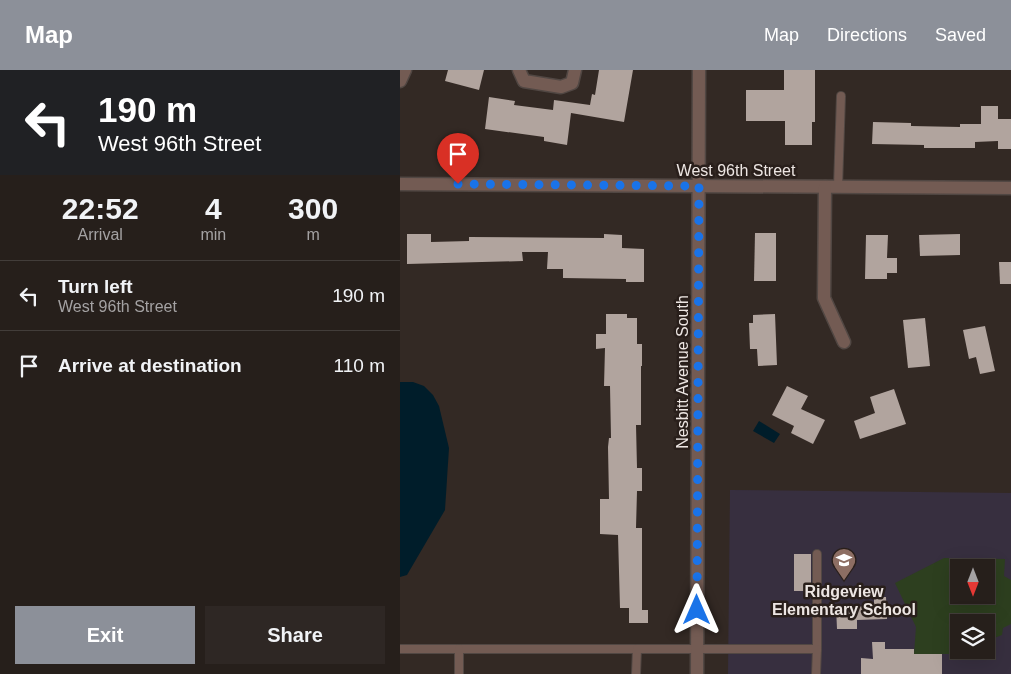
<!DOCTYPE html>
<html lang="en">
<head>
<meta charset="utf-8">
<style>
  body { margin:0; font-family:Arial,sans-serif; background:#2e2724; color:#f1f3f6; height:100vh; display:flex; flex-direction:column; font-size:19px; white-space:nowrap }
  * { box-sizing:border-box; margin:0 }
  p { font-size:16px; color:#a4a2a3 }
  .icon { flex:none; width:28px; height:28px; fill:none; stroke:currentColor; stroke-width:2; stroke-linecap:round; stroke-linejoin:round }
  .map { position:relative; flex:1; overflow:hidden }
  .sheet { display:flex; flex-direction:column; background:#261f1b; width:400px }
  .sheet>* { flex:none }
  .hud { background:#202124; color:#fff; overflow:hidden }
  .needle { width:32px; rotate:180deg }
  .fabs { position:absolute; left:550px; top:489px; display:grid; gap:10px }
  .fabs a { display:grid; place-items:center; width:45px; height:45px; border-radius:0px; background:#261f1b; box-shadow:0 5px 20px #0002,0 0 0 1px #423d3a; font-size:25px }
  .pin { position:absolute; display:grid; place-items:center; width:42px; height:42px; color:#fff; margin:-51px -21px; border-radius:50% 50% 50% 0; rotate:-45deg; box-shadow:0 0 5px #0007 }
  .pin .icon { rotate:45deg }
  .me { position:absolute; width:55px; margin:-28px; rotate:0deg; stroke-linejoin:round; filter:drop-shadow(0 0 4px #0008) }
  .turn { display:flex; align-items:center; gap:18px; height:105px; padding:0 15px; font-size:22px }
  .turn .icon { width:65px; height:65px; stroke-width:2.5 }
  .turn b { display:block; font-size:35px; line-height:42px }
  .eta { display:flex; justify-content:space-evenly; align-items:center; height:85px; text-align:center }
  .eta b { font-size:30px; font-weight:700; line-height:35px }
  .cta { display:flex; gap:10px; margin-top:auto; padding:10px 15px }
  .cta a { flex:1; height:58px; border-radius:0px; background:#8c9099; color:#fff; font-size:20px; font-weight:700; line-height:58px; text-align:center }
  .cta a+a { background:#2e2724; color:#f1f3f6 }
  ul { padding:0; list-style:none }
  li { display:flex; align-items:center; gap:15px; height:70px; padding:0 15px; border-top:1px solid #423d3a }
  li div { flex:1 }
  li b { display:block; font-size:19px }
  li em { font-style:normal }
  header { display:flex; align-items:center; gap:30px; box-sizing:border-box; height:70px; padding:0 25px; background:#8c9099; color:#fff }
  header strong { font-size:24px }
  nav { display:flex; gap:28px; margin-inline-start:auto; font-size:18px }
  main { display:flex; flex:1; min-height:0 }
  .map>svg:first-child { display:block }
  .education { fill:#372f3f; fill-rule:evenodd }
  .green { fill:#2d3f1f; fill-rule:evenodd }
  .water { fill:#001d2a }
  .building { fill:#b1a49e }
  .lines { fill:none; stroke-linecap:round; stroke-linejoin:round }
  .service-casing { stroke:#514743; stroke-width:10 }
  .minor-casing { stroke:#514743; stroke-width:15 }
  .tertiary-casing { stroke:#514743; stroke-width:15 }
  .service { stroke:#735b53; stroke-width:8 }
  .minor { stroke:#735b53; stroke-width:12 }
  .tertiary { stroke:#735b53; stroke-width:12 }
  .route { stroke:#1a73e8; stroke-width:9; stroke-dasharray:0 16.2 }
  .labels { text-anchor:middle; dominant-baseline:central; stroke-width:5; stroke-linejoin:round; paint-order:stroke }
  .street-label { font-size:16px; fill:#ede6e3; stroke:#291f1b }
  .poi-label { font-size:16px; font-weight:bold; fill:#ede6e3; stroke:#291f1b }
</style>
</head>
<body>
<header>
<strong>Map</strong>
<nav><a>Map</a><a>Directions</a><a>Saved</a></nav>
</header>
<main>
<section class="sheet">
<div class="hud">
<div class="turn"><svg class="icon" aria-label="left" viewBox="0 0 24 24"><path d="M17 20v-9H6M10 6l-5 5 5 5"/></svg><div><b>190 m</b>West 96th Street</div></div>
</div>
<div class="eta">
<div><b>22:52</b><p>Arrival</p></div>
<div><b>4</b><p>min</p></div>
<div><b>300</b><p>m</p></div>
</div>
<ul>
<li><svg class="icon" aria-label="left" viewBox="0 0 24 24"><path d="M17 20v-9H6M10 6l-5 5 5 5"/></svg><div><b>Turn left</b><p>West 96th Street</p></div><em>190 m</em></li>
<li><svg class="icon" aria-label="arrive" viewBox="0 0 24 24"><path d="M6 21V4h12l-3 4 3 4H6"/></svg><div><b>Arrive at destination</b></div><em>110 m</em></li>
</ul>
<div class="cta"><a>Exit</a><a>Share</a></div>
</section>
<div class="map">
<svg width="611" height="604" viewBox="0 0 611 604">
  <rect width="100%" height="100%" fill="#332924"/>
  <!-- education -->
  <path class="education" d="M 330,420 L 611,423 L 611,604 L 328,604 ZM 559,498 L 586,498 L 586,525 L 559,525 ZM 559,552 L 586,552 L 586,580 L 559,580 Z"/>
  <!-- green -->
  <path class="green" d="M 544,488 L 605,489 L 604,506 L 611,510 L 611,554 L 603,558 L 602,565 L 589,570 L 586,568 L 586,552 L 559,552 L 559,577 L 553,584 L 514,584 L 516,557 L 495,513 ZM 559,498 L 586,498 L 586,525 L 559,525 Z"/>
  <!-- water -->
  <g class="water">
    <path d="M 0,312 L 13,312 L 24,316 L 33,325 L 39,336 L 49,378 L 45,440 L 7,505 L 0,507 Z"/>
    <path d="M 359,351 L 380,364 L 374,373 L 353,361 Z"/>
  </g>
  <!-- building -->
  <g class="building">
    <path d="M 48,0 L 84,0 L 79,20 L 45,11 Z"/>
    <path d="M 199,0 L 233,0 L 224,52 L 171,43 L 167,75 L 144,71 L 144,67 L 85,59 L 89,27 L 115,31 L 114,35 L 153,40 L 154,30 L 190,35 L 192,24 L 195,25 Z"/>
    <path d="M 384,0 L 415,0 L 415,52 L 412,52 L 412,75 L 385,75 L 385,51 L 346,51 L 346,20 L 384,20 Z"/>
    <path d="M 581,36 L 598,36 L 598,49 L 611,49 L 611,79 L 598,79 L 598,71 L 575,72 L 575,78 L 524,78 L 524,75 L 472,74 L 473,52 L 511,53 L 511,56 L 560,57 L 560,54 L 581,54 Z"/>
    <path d="M 355,163 L 376,163 L 376,211 L 354,211 Z"/>
    <path d="M 7,164 L 31,164 L 31,172 L 69,171 L 69,167 L 204,168 L 204,164 L 222,165 L 222,178 L 244,179 L 244,212 L 226,212 L 226,209 L 163,208 L 163,199 L 147,199 L 148,182 L 122,182 L 123,191 L 7,194 Z"/>
    <path d="M 560,164 L 560,185 L 520,186 L 519,165 Z"/>
    <path d="M 466,165 L 488,165 L 487,188 L 497,188 L 497,203 L 487,203 L 487,209 L 465,209 Z"/>
    <path d="M 599,192 L 611,192 L 611,214 L 600,214 Z"/>
    <path d="M 206,244 L 227,244 L 227,248 L 237,248 L 237,274 L 242,274 L 242,296 L 241,296 L 241,355 L 236,355 L 237,398 L 242,398 L 242,421 L 237,421 L 236,458 L 242,458 L 242,540 L 248,540 L 248,553 L 229,553 L 229,538 L 220,538 L 218,465 L 200,464 L 200,429 L 209,429 L 208,377 L 209,368 L 211,368 L 210,316 L 204,316 L 205,278 L 196,279 L 196,264 L 206,264 Z"/>
    <path d="M 375,244 L 377,295 L 358,296 L 357,279 L 350,279 L 349,253 L 353,253 L 353,245 Z"/>
    <path d="M 525,248 L 530,296 L 508,298 L 503,250 Z"/>
    <path d="M 585,256 L 595,301 L 580,304 L 576,287 L 569,289 L 563,260 Z"/>
    <path d="M 387,316 L 408,326 L 401,339 L 425,350 L 413,374 L 391,363 L 394,356 L 372,345 Z"/>
    <path d="M 494,319 L 506,354 L 460,369 L 454,351 L 475,343 L 470,327 Z"/>
    <rect x="394" y="484" width="17" height="37"/>
    <path d="M 474,527 L 486,527 L 487,549 L 457,550 L 457,559 L 437,559 L 436,537 L 474,536 Z"/>
    <path d="M 472,572 L 485,572 L 485,579 L 514,579 L 514,584 L 542,584 L 542,604 L 461,604 L 461,588 L 473,589 Z"/>
  </g>
  <g class="lines">
    <!-- service casing -->
    <g class="service-casing">
      <g id="service">
        <path d="M 438,117 L 441,26"/>
        <path d="M 417,484 L 417,579"/>
        <path d="M 0,579 L 237,579"/>
        <path d="M 59,604 L 59,579"/>
        <path d="M 236,604 L 237,579 L 417,579 L 416,604"/>
      </g>
    </g>
    <!-- minor casing -->
    <g class="minor-casing">
      <g id="minor">
        <path d="M 119,0 L 124,11 L 161,17 L 172,13 L 175,0"/>
        <path d="M 0,11 L 5,0"/>
        <path d="M 0,114 L 611,118"/>
        <path d="M 425,117 L 424,228 L 444,272"/>
      </g>
    </g>
    <!-- tertiary casing -->
    <g class="tertiary-casing">
      <path id="tertiary" d="M 297,604 L 299,0"/>
    </g>
    <!-- service -->
    <use href="#service" class="service"/>
    <!-- minor -->
    <use href="#minor" class="minor"/>
    <!-- tertiary -->
    <use href="#tertiary" class="tertiary"/>
  </g>
  <g class="lines">
    <!-- route -->
    <path class="route" d="M 58,114 L 299,116 L 297,540"/>
  </g>
  <!-- icons -->
  <defs>
    <g id="school-pin" transform="scale(1.25)"><path d="M0 17L-7.5 6A9.5 9.5 0 1 1 7.5 6Z" fill="#8d6e63" stroke="#291f1b"/><path d="M0-5L7-2L0 1L-7-2ZM-4 1L0 2.5L4 1V4Q0 6-4 4Z" fill="#fff"/></g>
  </defs>
  <g fill-rule="evenodd">
    <use href="#school-pin" x="444" y="490"/>
  </g>
  <g class="labels">
    <!-- street labels -->
    <g class="street-label">
      <text x="336" y="100">West 96th Street</text>
      <text transform="translate(282 302) rotate(-90)">Nesbitt Avenue South</text>
    </g>
    <!-- poi labels -->
    <g class="poi-label">
      <text x="444" y="521">Ridgeview<tspan x="444" dy="18">Elementary School</tspan></text>
    </g>
  </g>
</svg>
<div class="fabs">
<a><svg class="needle" viewBox="-14 -14 28 28"><path d="M0-13l5 13h-10z" fill="#e53935"/><path d="M0 13l5-13h-10z" fill="#a4a2a3"/></svg></a>
<a><svg class="icon" aria-label="layers" viewBox="0 0 24 24"><path d="M12 4l9 5-9 5-9-5zM3 14l9 5 9-5"/></svg></a>
</div>
<div class="pin" style="left:58px;top:114px;background:#d93025"><svg class="icon" aria-label="arrive" viewBox="0 0 24 24"><path d="M6 21V4h12l-3 4 3 4H6"/></svg></div>
<svg class="me" style="left:297px;top:540px" viewBox="-20 -20 40 40"><path d="M0-17L14 15 0 8-14 15z" fill="#1a73e8" stroke="#fff" stroke-width="4"/></svg>
</div>
</main>
</body>
</html>
